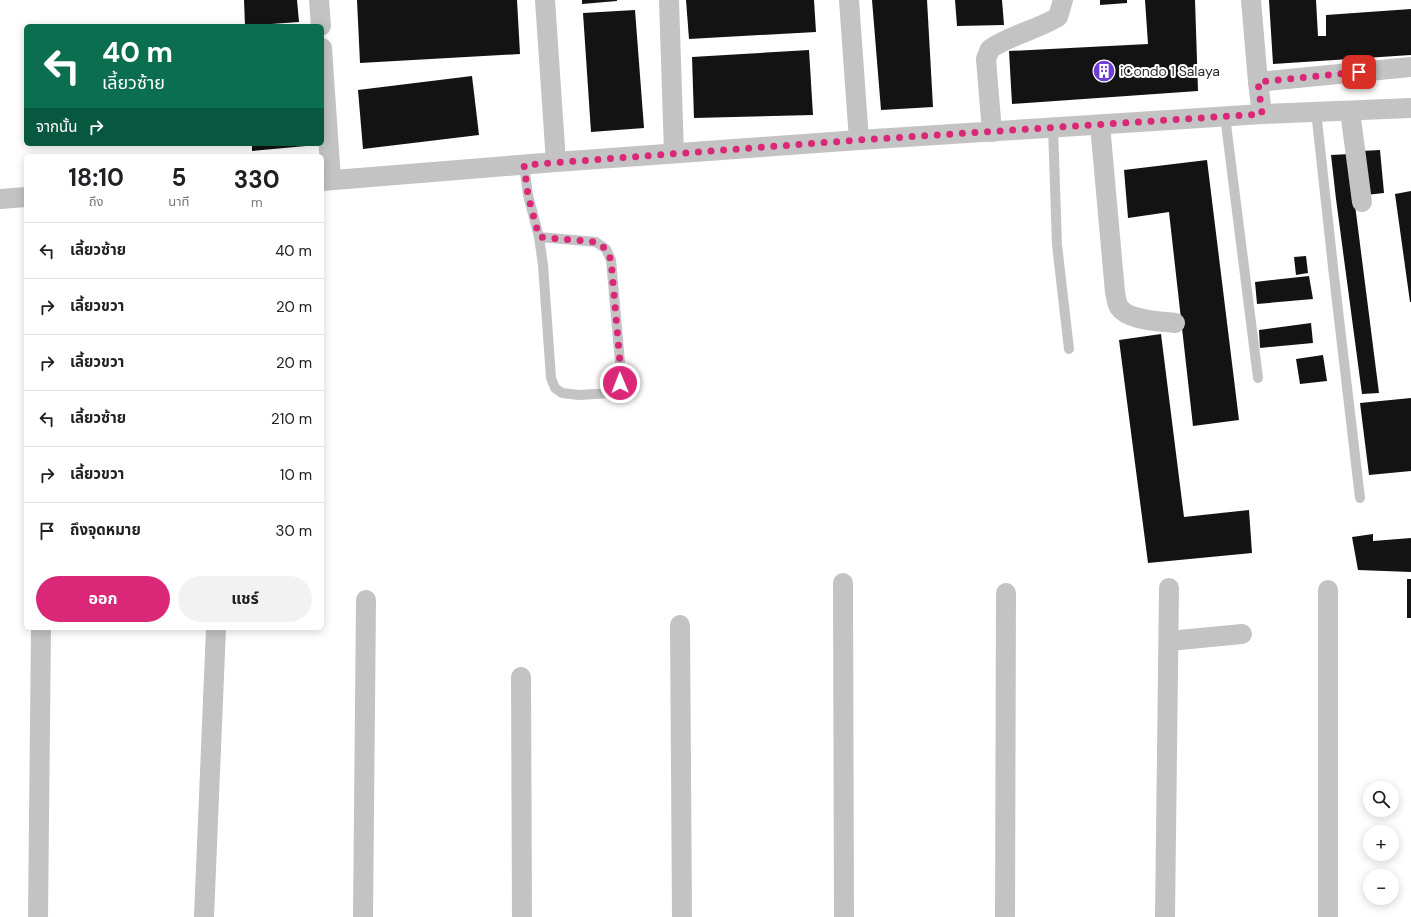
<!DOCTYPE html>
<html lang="th">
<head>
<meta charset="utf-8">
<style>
  body { margin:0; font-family:"DM Sans","Noto Sans Thai",sans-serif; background:#f2f2f2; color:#202124; height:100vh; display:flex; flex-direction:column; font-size:15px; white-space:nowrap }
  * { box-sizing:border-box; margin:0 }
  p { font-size:13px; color:#757577 }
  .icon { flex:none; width:22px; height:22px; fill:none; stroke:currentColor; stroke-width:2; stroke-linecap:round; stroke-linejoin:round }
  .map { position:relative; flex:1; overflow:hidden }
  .sheet { position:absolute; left:24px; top:154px; width:300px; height:476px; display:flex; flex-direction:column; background:#fff; border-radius:6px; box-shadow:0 2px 10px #0003 }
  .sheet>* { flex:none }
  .top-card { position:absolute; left:24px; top:24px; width:300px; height:122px; border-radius:6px; box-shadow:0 2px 10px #0003; background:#0b6e4f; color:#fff; overflow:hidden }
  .fabs { position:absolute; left:1363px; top:781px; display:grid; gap:8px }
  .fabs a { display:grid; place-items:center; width:36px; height:36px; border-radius:50%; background:#fff; box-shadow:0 2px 10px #0003; font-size:20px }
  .pin { position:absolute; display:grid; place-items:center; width:34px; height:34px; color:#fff; margin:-17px; border-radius:8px; box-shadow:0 2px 6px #0006 }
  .me { position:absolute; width:44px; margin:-22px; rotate:359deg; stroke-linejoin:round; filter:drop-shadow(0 0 3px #0008) }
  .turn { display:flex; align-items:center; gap:14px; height:84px; padding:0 12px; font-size:18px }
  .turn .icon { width:52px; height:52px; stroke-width:2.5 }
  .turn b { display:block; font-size:28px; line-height:34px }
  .then { display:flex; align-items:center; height:38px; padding:0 12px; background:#0003; gap:8px; font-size:15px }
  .eta { display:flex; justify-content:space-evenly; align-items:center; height:68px; text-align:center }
  .eta b { font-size:24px; font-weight:700; line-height:28px }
  .action { display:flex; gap:8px; margin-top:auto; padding:8px 12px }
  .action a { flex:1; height:46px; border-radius:24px; background:#db2777; color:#fff; font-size:16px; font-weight:700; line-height:46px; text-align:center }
  .action a+a { background:#f2f2f2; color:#202124 }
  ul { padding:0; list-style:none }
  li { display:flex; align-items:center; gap:12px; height:56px; padding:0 12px; border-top:1px solid #e0e0e0 }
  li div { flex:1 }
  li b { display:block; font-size:15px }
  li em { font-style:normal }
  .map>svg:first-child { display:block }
  .building { fill:#131313 }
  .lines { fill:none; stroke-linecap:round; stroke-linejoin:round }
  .service { stroke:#c3c3c3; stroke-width:10 }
  .minor { stroke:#c3c3c3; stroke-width:20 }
  .route { stroke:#db2777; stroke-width:7; stroke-dasharray:0 12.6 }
  .labels { text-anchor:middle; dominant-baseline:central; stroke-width:4; stroke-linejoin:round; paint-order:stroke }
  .poi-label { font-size:14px; fill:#2c2c2c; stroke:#fff; text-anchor:start }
</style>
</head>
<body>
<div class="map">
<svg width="1411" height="917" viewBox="0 0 1411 917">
  <rect width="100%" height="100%" fill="#fff"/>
  <!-- building -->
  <g class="building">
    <path d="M 244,0 L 297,0 L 299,22 L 245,26 Z"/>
    <path d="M 357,0 L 517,0 L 520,54 L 360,63 Z"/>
    <path d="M 582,0 L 617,0 L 617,1 L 582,4 Z"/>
    <path d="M 686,0 L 814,0 L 816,32 L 689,39 Z"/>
    <path d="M 872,0 L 927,0 L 933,107 L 881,110 Z"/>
    <path d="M 955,0 L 1002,0 L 1004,25 L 957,26 Z"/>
    <path d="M 1100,0 L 1127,0 L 1127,3 L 1100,5 Z"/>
    <path d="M 1145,0 L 1195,0 L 1198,91 L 1012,104 L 1009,51 L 1148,44 Z"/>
    <path d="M 1269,0 L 1316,0 L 1318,36 L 1326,36 L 1326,15 L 1411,9 L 1411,55 L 1273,64 Z"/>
    <path d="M 635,10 L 644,128 L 591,132 L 583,13 Z"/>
    <path d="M 809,50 L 813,115 L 694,118 L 692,57 Z"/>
    <path d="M 472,76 L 479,135 L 363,149 L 358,90 Z"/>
    <path d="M 252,144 L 306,144 L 306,146 L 252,151 Z"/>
    <path d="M 1380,150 L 1384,193 L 1366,195 L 1361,151 Z"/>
    <path d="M 1350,154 L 1354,197 L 1379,393 L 1362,394 L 1336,199 L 1331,155 Z"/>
    <path d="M 1207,160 L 1239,420 L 1193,426 L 1169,212 L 1128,218 L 1124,170 Z"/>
    <path d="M 1411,191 L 1411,302 L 1410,302 L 1395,194 Z"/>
    <path d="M 1306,256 L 1308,273 L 1296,275 L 1294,257 Z"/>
    <path d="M 1309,276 L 1313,299 L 1257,304 L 1255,282 Z"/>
    <path d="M 1311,323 L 1313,343 L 1260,348 L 1259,330 Z"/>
    <path d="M 1161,334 L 1184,517 L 1249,510 L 1252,553 L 1148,563 L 1119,340 Z"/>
    <path d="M 1323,355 L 1327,381 L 1300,384 L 1296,359 Z"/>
    <path d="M 1411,398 L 1411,471 L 1369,475 L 1360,403 Z"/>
    <path d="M 1373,534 L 1373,541 L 1411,538 L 1411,572 L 1358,570 L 1352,537 Z"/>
    <rect x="1407" y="579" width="4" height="39"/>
  </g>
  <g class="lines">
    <!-- service -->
    <g class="service">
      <path d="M 1316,111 L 1334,276 L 1360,498"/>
      <path d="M 1225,116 L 1258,378"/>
      <path d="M 1053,128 L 1057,245 L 1069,349"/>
      <path d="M 524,165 L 528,195 L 539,237 L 543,265 L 551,378 L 555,388 L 562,393 L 579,395 L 612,393 L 617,389 L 621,383 L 621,374 L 611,260 L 606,249 L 596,242 L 539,237"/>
    </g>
    <!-- minor -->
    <g class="minor">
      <path d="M 319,0 L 321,26"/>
      <path d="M 545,0 L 556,162"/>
      <path d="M 669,0 L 674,153"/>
      <path d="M 849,0 L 859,140"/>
      <path d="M 1251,0 L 1258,82 L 1262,114"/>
      <path d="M 322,48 L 331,180"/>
      <path d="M 1258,82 L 1411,67"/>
      <path d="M 1350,111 L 1362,202"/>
      <path d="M 1100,125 L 1115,292 C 1116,297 1117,304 1119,307 C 1128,321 1161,321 1175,323"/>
      <path d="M 992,132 L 986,59 L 990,49 C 1011,35 1036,30 1058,17 L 1063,0"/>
      <path d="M 322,181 L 556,162 L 859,140 L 1262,114 L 1411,108"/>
      <path d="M 0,199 L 26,197"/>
      <path d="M 843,583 L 844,917"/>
      <path d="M 680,625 L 682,917"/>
      <path d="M 1169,641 L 1242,634"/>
      <path d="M 521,677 L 522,917"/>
      <path d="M 38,917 L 41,628"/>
      <path d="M 204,917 L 216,628"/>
      <path d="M 363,917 L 366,600"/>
      <path d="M 1005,917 L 1006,593"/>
      <path d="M 1165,917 L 1169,588"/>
      <path d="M 1328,917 L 1328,590"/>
    </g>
  </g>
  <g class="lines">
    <!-- route -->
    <path class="route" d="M 620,383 L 621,374 L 611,260 L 606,249 L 596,242 L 539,237 L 528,195 L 524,165 L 859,140 L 1262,114 L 1258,82 L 1359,72"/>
  </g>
  <!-- icons -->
  <defs>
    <g id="building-disc" transform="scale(1.15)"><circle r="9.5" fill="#6f3fd2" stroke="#fff"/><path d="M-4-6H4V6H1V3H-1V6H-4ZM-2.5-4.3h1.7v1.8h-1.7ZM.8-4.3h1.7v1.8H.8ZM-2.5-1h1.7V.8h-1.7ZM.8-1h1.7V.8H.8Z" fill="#fff"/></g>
  </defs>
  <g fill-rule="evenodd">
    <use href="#building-disc" x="1104" y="71"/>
  </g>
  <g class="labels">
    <!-- poi labels -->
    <g class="poi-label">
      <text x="1120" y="71">iCondo 1 Salaya</text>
    </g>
  </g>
</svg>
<div class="fabs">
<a><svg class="icon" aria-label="search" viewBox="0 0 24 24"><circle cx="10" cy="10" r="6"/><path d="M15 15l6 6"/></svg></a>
<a>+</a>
<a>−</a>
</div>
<div class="pin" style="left:1359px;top:72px;background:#d93025"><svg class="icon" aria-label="arrive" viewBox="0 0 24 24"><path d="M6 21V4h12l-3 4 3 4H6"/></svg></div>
<svg class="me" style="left:620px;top:383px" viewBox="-20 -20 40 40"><circle r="17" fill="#db2777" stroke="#fff" stroke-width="3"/><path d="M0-11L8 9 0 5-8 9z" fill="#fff"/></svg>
<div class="top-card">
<div class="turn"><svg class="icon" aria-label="left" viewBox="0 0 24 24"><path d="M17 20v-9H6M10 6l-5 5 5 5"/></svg><div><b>40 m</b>เลี้ยวซ้าย</div></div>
<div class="then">จากนั้น<svg class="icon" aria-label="right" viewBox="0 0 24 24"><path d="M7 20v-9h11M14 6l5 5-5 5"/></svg></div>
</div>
<section class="sheet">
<div class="eta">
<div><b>18:10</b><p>ถึง</p></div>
<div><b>5</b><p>นาที</p></div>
<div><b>330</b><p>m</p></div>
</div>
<ul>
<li><svg class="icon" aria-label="left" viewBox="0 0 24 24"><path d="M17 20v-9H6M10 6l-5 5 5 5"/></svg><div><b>เลี้ยวซ้าย</b></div><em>40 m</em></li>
<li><svg class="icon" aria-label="right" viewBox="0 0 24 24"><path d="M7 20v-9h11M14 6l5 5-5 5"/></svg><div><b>เลี้ยวขวา</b></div><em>20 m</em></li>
<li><svg class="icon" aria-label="right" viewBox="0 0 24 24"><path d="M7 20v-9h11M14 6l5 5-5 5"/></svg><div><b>เลี้ยวขวา</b></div><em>20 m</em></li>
<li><svg class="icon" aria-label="left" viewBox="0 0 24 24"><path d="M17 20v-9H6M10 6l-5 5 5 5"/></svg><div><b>เลี้ยวซ้าย</b></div><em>210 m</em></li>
<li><svg class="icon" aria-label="right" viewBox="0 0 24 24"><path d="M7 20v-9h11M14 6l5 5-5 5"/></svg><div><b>เลี้ยวขวา</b></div><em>10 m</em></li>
<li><svg class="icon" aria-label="arrive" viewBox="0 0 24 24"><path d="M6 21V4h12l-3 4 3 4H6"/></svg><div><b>ถึงจุดหมาย</b></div><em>30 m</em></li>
</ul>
<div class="action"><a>ออก</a><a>แชร์</a></div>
</section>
</div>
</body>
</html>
